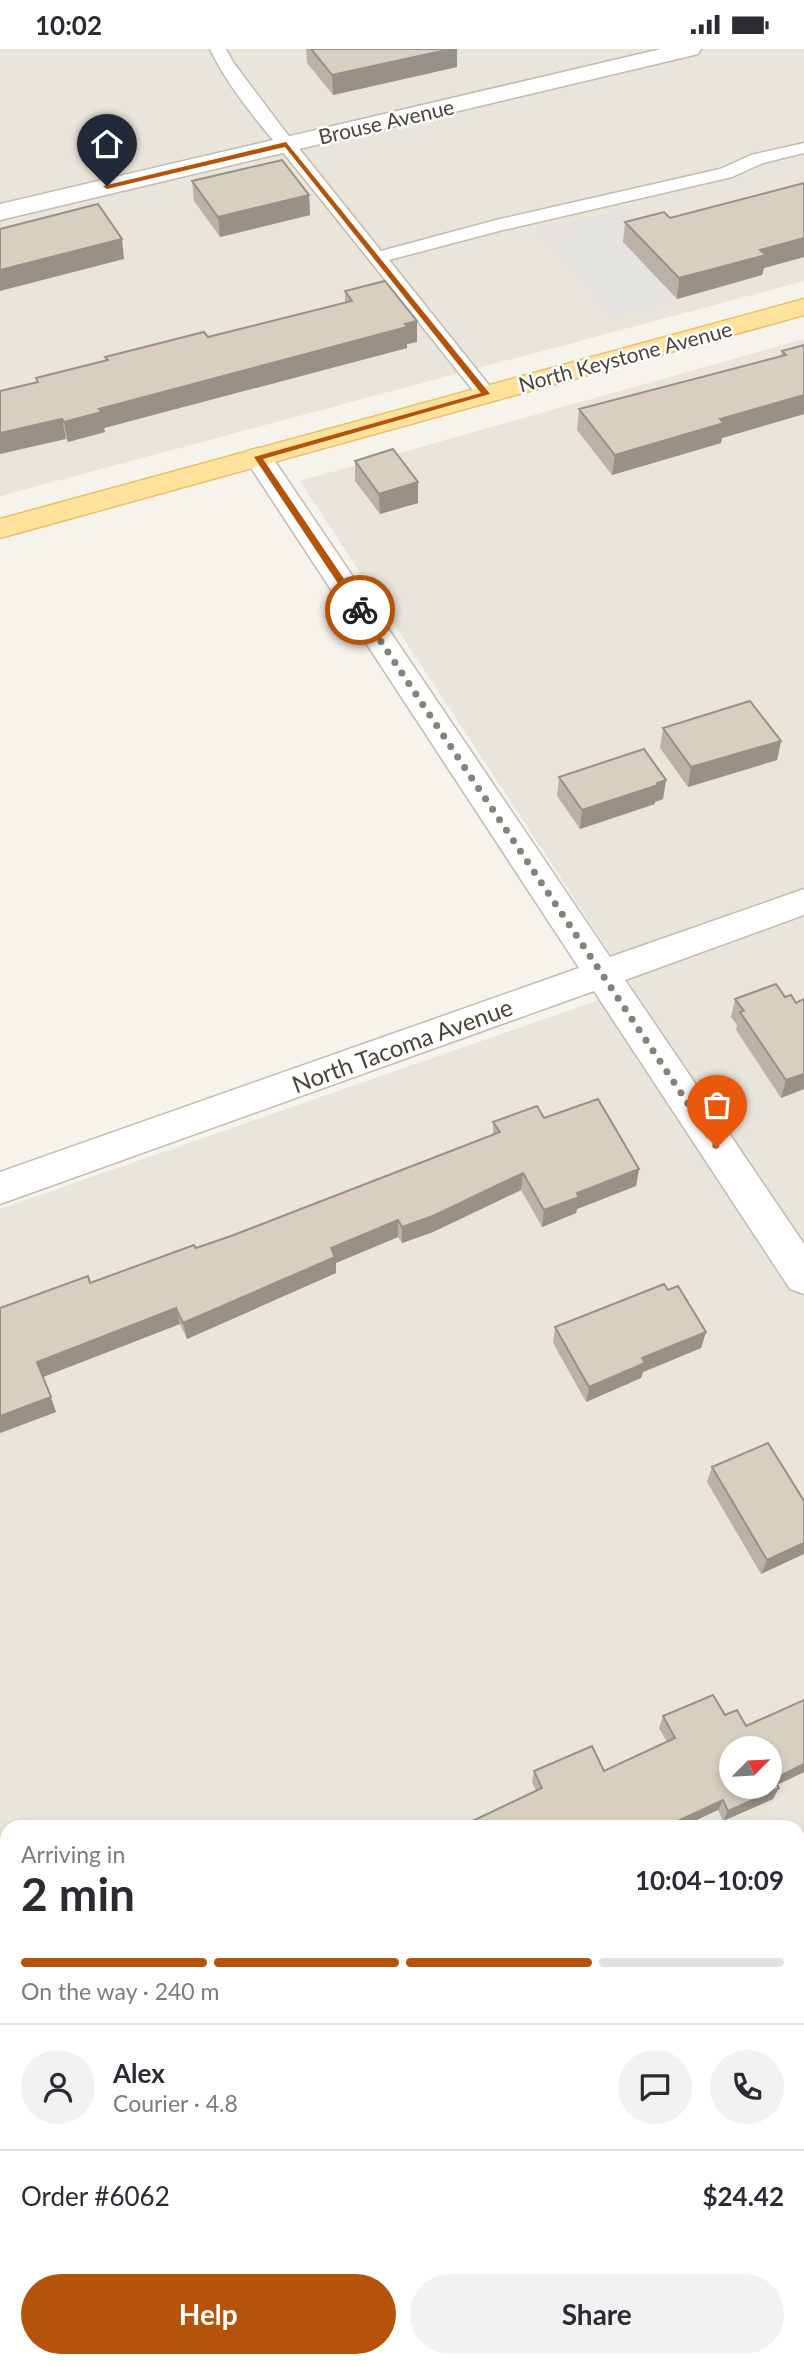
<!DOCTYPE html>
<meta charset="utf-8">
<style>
:root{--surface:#fff;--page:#f2f2f3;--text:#2b2b33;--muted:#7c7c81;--line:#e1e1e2;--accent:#b45309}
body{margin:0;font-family:Lato,sans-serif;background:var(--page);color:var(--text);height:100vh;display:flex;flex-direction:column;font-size:26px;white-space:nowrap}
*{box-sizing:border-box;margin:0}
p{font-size:23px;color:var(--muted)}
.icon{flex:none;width:38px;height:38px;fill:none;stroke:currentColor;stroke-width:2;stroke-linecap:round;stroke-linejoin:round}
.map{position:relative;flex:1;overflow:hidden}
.panel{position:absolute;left:0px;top:1771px;width:805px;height:548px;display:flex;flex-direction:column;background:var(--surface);border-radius:21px 21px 0 0;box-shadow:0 4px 10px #0003}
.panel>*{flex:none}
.needle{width:46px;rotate:66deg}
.buttons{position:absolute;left:719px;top:1687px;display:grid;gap:14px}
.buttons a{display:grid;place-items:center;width:63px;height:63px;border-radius:50%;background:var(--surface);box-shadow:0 4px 10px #0003;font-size:35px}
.pin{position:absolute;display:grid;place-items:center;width:60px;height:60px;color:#fff;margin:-72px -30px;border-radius:50% 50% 50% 0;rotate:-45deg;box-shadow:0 0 7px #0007}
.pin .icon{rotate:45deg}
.courier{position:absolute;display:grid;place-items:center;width:70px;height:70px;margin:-35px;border:5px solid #b45309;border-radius:50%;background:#fff;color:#222;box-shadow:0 2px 9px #0007}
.headline em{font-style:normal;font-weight:700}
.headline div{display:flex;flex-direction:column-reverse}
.headline{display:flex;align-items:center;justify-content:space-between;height:119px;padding:0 21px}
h1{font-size:46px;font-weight:700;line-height:52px}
.bar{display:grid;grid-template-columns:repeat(4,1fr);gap:10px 7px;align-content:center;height:84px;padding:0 21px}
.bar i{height:9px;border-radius:5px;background:var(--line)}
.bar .current{background:var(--accent)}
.bar p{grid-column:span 4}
.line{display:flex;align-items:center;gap:18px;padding:0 21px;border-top:2px solid var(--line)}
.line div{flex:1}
.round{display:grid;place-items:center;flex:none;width:74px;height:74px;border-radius:37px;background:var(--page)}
.button{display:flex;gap:14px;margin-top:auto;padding:14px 21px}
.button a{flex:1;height:80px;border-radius:42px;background:var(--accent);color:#fff;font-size:28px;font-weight:700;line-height:80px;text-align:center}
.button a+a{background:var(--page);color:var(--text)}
.status{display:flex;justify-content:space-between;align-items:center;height:49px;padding:0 35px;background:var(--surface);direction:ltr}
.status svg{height:19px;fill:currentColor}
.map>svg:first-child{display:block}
.residential{fill:#eae5da;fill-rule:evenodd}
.parking{fill:#e5e3e0}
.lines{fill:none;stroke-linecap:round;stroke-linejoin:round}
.lane-casing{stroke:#c2bbae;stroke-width:3}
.street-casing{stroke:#c2bbae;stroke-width:3}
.primary-casing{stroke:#e6c16a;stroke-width:3}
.lane{fill:#fff;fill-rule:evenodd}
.street{fill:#fff;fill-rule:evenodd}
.primary{fill:#ffe39c;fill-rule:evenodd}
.wall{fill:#bab2a6}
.shaded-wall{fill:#979187}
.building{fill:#d8cfc1;stroke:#979187;stroke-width:2;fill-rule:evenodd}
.route{fill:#b45309}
.done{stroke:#878178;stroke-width:7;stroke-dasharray:0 12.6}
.labels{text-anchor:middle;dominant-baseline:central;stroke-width:5;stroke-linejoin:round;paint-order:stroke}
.far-street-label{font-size:21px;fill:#4b4439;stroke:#fff}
.street-label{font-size:24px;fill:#4b4439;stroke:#fff}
</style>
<div class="status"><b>10:02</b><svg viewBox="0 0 49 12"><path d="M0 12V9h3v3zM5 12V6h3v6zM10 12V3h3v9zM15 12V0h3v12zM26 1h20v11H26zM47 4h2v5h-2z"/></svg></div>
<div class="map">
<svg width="804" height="2318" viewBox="0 0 804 2318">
<rect width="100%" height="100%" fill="#f6f3ec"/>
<path class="residential" d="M0,0H804V232L0,447Z
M804,290V2318H134L132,2312H798V1778H7V1921L0,1899V1160L633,939L300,432ZM732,1699H770V1738H732Z"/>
<path class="parking" d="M625,160L650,186L666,233L661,235L675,251L615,267L538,182Z"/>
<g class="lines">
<g class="lane-casing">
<path id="lane" d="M210,0H226L233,13L281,77L381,202L496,171L720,120L751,106L804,94V104L763,114L732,128L499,182L389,211L496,345L493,349H479C421,276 365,205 307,133C274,91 233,48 210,0Z
M0,1984L7,1987V2042L0,2039Z"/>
</g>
<g class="street-casing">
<path id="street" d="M661,0H701L698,5L690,7L0,171V155Z
M258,399L268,402L610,908L804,840V866L625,931L804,1195V1245L790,1240L594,942L0,1155V1123L579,919L244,408L248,402Z
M804,1943V1993L798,1996V1946Z
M97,2312H160L157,2318H94Z"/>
</g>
<g class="primary-casing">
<path id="primary" d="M804,250V266L0,489V470Z"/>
</g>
<use href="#lane" class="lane"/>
<use href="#street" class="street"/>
<use href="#primary" class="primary"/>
</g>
<path class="wall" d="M306,0H457V18L333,46L307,14Z
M192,132L309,146L310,166L220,188L194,152Z
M804,134V208L764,219L762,226L677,250L623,193L625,173L670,169Z
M345,242L417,272V293L407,295V299L104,379L105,383L68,393L37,333L36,329L106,312L105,308L208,288L345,253Z
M804,296V365L722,389L721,394L612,426L577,381L579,360L781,307L782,302Z
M355,412L418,454L380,465L355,432Z
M663,679L781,692L777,711L688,738L660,699Z
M559,728L666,731L663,750L655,753V755L580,780L557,747Z
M785,948L796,954L804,1040L781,1049L736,981L737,976L731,968L735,950Z
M544,1069L639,1120L636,1137L577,1160L576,1164L542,1178L521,1141L433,1183L402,1194L398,1188L336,1214V1224L187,1290L180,1275L43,1328L56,1363L0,1384L90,1234L231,1187L493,1086V1073Z
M555,1278L706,1283L701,1299L643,1323L641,1329L586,1353L553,1294Z
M712,1418L804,1452L761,1525L707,1433Z
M804,1651V1723L777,1736L773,1750L723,1772L718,1761L536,1742L532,1733L534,1722H604L667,1693L659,1679L663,1667L725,1666L746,1677Z"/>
<path class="shaded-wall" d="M451,0H457V18L333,46L332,26Z
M309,146L310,166L220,188L218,168Z
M804,189V208L764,219L762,226L677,250L679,229L760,201Z
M122,190L124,210L0,242V221Z
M417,272V293L407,295V299L104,379L105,383L68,393L64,373L99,360Z
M804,346V365L722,389L721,394L612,426L615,406L720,370Z
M62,370L66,390L0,405V384Z
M418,433V454L380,465L379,445Z
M781,692L777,711L688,738L691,718Z
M666,731L663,750L655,753V755L580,780L582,761Z
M804,1025V1040L781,1049L786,1031Z
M639,1120L636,1137L577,1160L576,1164L542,1178L544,1161L577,1144Z
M523,1124L521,1141L433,1183L402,1194V1178Z
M398,1171V1188L336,1214V1224L187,1290L183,1274L331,1199Z
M176,1259L180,1275L43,1328L37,1313Z
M706,1283L701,1299L643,1323L641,1329L586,1353L589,1338L642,1309Z
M51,1348L56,1363L0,1384V1367Z
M804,1494V1505L761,1525L767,1511Z
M804,1715V1723L768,1740L774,1730Z
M779,1739L773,1750L723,1772L728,1762Z
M723,1751L718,1761L682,1778H665Z"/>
<path class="building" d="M311,0H451L332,26Z
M282,111L309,146L218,168L192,132Z
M804,134V189L760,201L766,206L679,229L625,173L664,163L670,169Z
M98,155L122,190L0,221V180Z
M385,232L417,272L405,275L407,278L99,360L102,363L64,373L62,370L0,384V342L38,333L36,329L108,311L105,308L204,283L208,288L352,252L345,242Z
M804,296V346L720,370L724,374L615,406L579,360L786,306L782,302Z
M393,400L418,433L379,445L355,412Z
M750,652L781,692L691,718L663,679Z
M644,700L666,731L657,734L658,736L582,761L559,728Z
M776,935L785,948L791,946L796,954L804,950V1025L786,1031L740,963L744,962L735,950Z
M598,1050L639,1120L577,1144L579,1148L544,1161L523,1124L433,1167L402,1178L398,1171L331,1199L335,1208L183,1274L176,1259L37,1313L51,1348L0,1367V1259L88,1227L90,1234L194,1196L196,1199L231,1187L500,1083L493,1073L537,1057L544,1069Z
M664,1235L668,1241L678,1237L706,1283L642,1309L645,1314L589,1338L555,1278Z
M768,1394L804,1452V1494L767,1511L712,1418Z
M713,1646L725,1666L737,1661L746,1677L804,1651V1715L774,1730L779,1739L728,1762L723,1751L665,1778H460L542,1739L534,1722L592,1697L604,1722L675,1689L663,1667ZM732,1699H770V1738H732Z
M435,1772L438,1778H423Z
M804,2245V2318H618L631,2312H798V2248Z"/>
<path class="route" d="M286,93L490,345L263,410L363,558L365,561L360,564L357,563L254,408L481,344L285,98L107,140L103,137Z"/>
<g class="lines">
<path class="done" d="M360,561L717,1098"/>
</g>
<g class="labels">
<g class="far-street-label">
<text transform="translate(386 72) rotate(-13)">Brouse Avenue</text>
<text transform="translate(625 307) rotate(-15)">North Keystone Avenue</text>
</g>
<g class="street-label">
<text transform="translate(402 996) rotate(-20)">North Tacoma Avenue</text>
</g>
</g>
</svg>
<div class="buttons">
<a><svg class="needle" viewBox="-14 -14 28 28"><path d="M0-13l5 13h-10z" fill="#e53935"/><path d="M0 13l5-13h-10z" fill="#7c7c81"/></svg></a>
</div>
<div class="pin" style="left:717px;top:1098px;background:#ea580c"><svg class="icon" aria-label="bag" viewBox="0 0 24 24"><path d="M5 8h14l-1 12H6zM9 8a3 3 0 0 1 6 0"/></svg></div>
<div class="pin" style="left:107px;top:137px;background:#1f2937"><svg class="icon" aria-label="home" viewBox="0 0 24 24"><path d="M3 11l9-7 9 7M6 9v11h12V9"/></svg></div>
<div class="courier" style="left:360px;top:561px"><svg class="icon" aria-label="bike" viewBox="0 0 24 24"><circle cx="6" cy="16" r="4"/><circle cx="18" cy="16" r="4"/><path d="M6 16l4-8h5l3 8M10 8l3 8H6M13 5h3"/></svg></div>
<section class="panel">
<div class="headline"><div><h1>2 min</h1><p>Arriving in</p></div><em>10:04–10:09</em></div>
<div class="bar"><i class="current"></i><i class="current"></i><i class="current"></i><i></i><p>On the way · 240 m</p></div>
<div class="line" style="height:126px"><a class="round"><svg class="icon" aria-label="person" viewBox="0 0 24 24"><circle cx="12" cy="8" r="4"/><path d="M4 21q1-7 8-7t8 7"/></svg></a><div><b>Alex</b><p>Courier · 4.8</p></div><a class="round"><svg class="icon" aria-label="chat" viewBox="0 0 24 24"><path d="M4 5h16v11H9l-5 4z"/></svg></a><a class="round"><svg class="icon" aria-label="phone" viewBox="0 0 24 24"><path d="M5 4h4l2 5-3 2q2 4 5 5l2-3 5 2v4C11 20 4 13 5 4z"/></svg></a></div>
<div class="line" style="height:91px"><div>Order #6062</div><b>$24.42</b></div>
<div class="button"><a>Help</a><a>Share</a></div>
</section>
</div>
